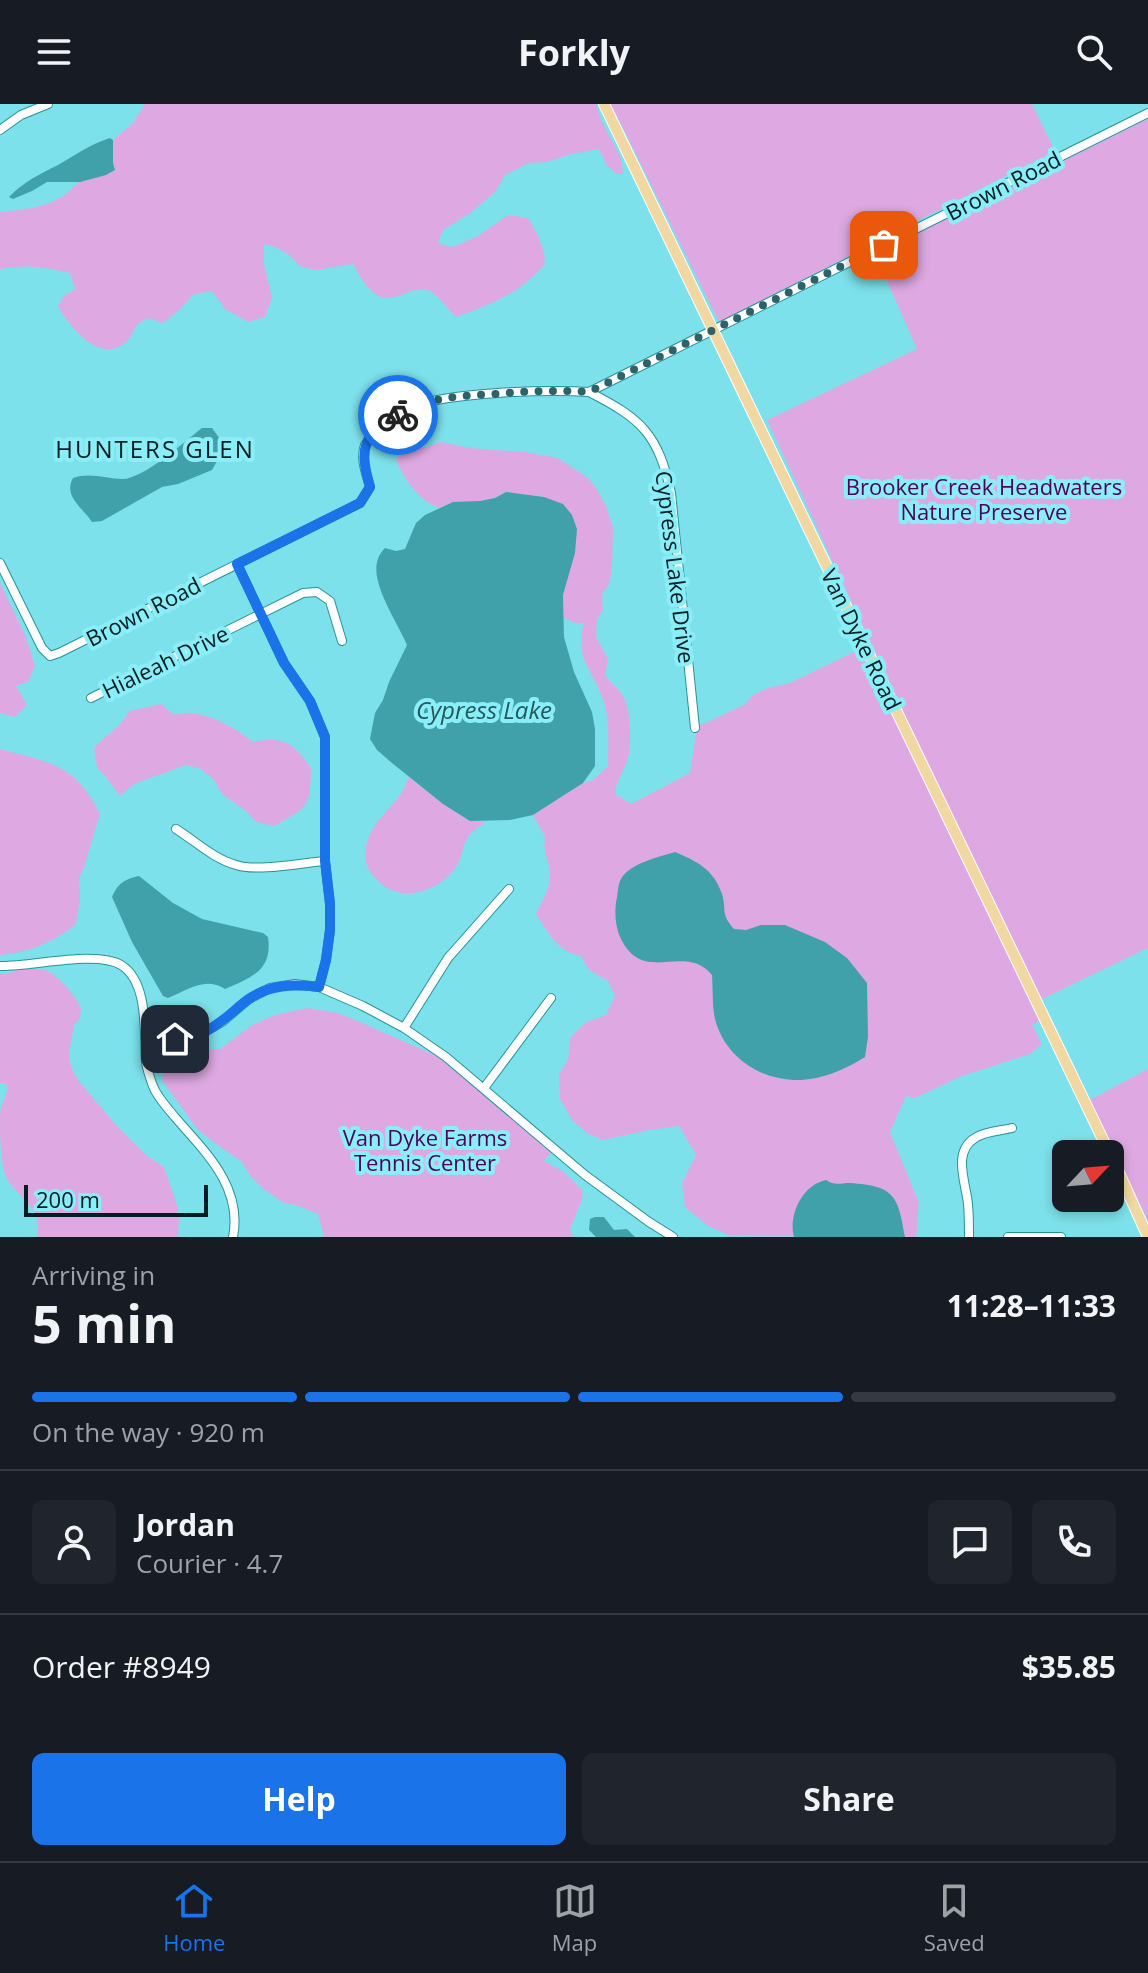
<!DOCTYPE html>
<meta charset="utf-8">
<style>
:root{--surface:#171b24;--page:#20242c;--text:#f1f3f6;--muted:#9ea1a6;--line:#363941;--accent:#1a73e8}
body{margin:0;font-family:"Open Sans",sans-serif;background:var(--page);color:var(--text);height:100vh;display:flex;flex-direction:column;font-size:30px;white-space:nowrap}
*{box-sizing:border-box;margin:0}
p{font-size:26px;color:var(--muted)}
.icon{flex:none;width:44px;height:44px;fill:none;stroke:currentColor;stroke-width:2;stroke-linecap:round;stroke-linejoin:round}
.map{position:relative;height:1133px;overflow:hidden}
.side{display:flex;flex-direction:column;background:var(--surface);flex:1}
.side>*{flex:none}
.needle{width:52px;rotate:64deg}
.buttons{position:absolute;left:1052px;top:1036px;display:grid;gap:16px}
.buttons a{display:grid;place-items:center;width:72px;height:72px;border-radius:12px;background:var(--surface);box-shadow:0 4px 12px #0003;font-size:40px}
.scale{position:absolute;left:24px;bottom:20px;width:184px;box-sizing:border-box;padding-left:8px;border:4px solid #001e21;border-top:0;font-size:22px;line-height:28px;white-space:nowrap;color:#001e21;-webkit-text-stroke:6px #8aeef8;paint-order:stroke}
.pin{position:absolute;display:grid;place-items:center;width:68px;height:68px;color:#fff;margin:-34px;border-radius:16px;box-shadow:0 4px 12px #0006}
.courier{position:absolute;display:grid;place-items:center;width:80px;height:80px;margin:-40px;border:6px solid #1a73e8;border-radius:50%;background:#fff;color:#222;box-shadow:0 2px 10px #0007}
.overview em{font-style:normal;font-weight:700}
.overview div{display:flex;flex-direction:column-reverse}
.overview{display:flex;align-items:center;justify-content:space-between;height:136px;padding:0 32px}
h1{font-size:52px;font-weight:700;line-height:60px}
.bar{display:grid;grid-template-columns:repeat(4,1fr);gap:12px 8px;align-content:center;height:96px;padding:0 32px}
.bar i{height:10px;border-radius:6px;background:var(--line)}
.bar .active{background:var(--accent)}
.bar p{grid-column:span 4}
.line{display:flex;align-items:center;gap:20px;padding:0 32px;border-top:2px solid var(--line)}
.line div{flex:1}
.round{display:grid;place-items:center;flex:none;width:84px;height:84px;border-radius:12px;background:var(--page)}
.primary-button{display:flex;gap:16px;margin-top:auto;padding:16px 32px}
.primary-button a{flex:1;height:92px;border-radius:12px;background:var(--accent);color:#fff;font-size:32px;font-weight:700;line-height:92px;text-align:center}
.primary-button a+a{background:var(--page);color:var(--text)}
header{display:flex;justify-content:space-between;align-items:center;height:104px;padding:0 32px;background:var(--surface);font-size:36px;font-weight:700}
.tabs{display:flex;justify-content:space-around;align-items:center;height:112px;border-top:2px solid var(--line);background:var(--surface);font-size:22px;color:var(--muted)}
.tabs a{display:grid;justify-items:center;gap:4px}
.tabs .active{color:var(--accent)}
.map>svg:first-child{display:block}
.green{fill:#dea9e2}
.water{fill:#40a1ab}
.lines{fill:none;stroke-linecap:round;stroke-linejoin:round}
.minor-casing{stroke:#24939c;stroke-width:10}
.major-casing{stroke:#fff;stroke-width:12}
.minor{stroke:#fff;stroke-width:8}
.major{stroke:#f1d7a1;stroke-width:10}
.done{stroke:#2c6268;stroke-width:8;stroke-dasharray:0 14.4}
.route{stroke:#1a73e8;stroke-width:10}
.labels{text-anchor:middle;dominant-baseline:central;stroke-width:8;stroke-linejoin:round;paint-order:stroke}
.street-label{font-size:22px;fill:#001e21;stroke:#8aeef8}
.park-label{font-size:22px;fill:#500258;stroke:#8aeef8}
.neighbourhood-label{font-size:24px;letter-spacing:2px;fill:#001e21;stroke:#8aeef8}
.water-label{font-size:24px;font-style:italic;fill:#22595e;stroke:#8aeef8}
</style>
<header><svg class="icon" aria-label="menu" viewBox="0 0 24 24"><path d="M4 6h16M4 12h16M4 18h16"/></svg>Forkly<svg class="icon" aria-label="search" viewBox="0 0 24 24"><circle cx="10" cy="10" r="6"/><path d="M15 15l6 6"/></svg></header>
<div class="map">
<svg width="1148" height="1133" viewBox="0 0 1148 1133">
<rect width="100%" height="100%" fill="#7de1eb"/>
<path class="green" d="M145,0H596L601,16L621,54L623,70H616L606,60L599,45L571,50L547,58L529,59L505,71L495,88L469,110L443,126L438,139L452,143L478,132L508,111L528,114C538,130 544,142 545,160C521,189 490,201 456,213C449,206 440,194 433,189C415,176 395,203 377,191C366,185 359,170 353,160L316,166L301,163L288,150L275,143L264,140V160L272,194L265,213L248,218L225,205L212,187L194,190L179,206L163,219L148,214C144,216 140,218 137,221C133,226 132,233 127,237C101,262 70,224 58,202L64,192L75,185L70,169C44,163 27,160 0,165V108C21,106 45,104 63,92C69,88 73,83 78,79C89,72 104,73 115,66L113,59V36L133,19Z
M608,0H1032L1055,47L880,136L881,139L871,144H865L719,218L617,12H614Z
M1148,15V844L1040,896L903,609H902L870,544L872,542L767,316L917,245L875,150Z
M441,338L470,344L524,348L558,354L588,374L596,384L606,402L613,423L612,465L609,480L602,490L603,506L597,515L596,533L608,555L605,571C609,578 618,584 622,590C631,604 632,638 628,654C625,666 616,676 615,690L631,700L690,669L697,623L744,601L753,591L768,584L790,579L862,544L1041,916L1032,921L1042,940L1030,950L962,972L915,994L906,992L890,1028L919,1099L916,1133L731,1132L708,1122L685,1103L682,1079L696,1051L679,1022L649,1026L603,1036L588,1030L572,1016L560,995L559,970L568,956L570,934L586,918L606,911L615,892L608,877L589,866L581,852C559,849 547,828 536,810C541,799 550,785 550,772C550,758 542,747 545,733L533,711L583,679L593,676L608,662C608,641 610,619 604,598C594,567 573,554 584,519H575L564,514L563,491L567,471L544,393L506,388L495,394L480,397L453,398L439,404C417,395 406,377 396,356L402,343H427Z
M0,479L26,533L35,562L28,578L16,582L27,601L15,613L0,609Z
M161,600L173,610C179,610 187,608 193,609C214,612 237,625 253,638C284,631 294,640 311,664C310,705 308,702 275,722L256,718L246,707L222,690L214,676L201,665L186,661L134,680L120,692L106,673L97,664L94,644C107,629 119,626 129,607Z
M0,645C50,659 75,659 100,710L85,760L79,775L80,795L76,820C53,839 30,848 0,851Z
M409,673L443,700L470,717H486C482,722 476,724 471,729C462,738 463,753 456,763C439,788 399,801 376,775C365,764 362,749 368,735C374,717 390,705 401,690C404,685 406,678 409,673Z
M26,864L45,866L53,870L67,883L76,895L81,904L80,914L74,921L69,950L71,963L78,976L116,1021L147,1052L164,1063L177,1101L179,1115L178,1133H37C44,1103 17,1095 6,1073C0,1057 0,1028 0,1010C1,1001 5,993 8,985L5,979H0V869L5,870Z
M308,904L337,909L353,915L448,957L552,1047L544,1057L564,1068L583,1087L581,1098L570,1125L573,1133H324L318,1110L296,1101L284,1099L265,1086L252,1074L241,1057L216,1040L197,1025L162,976L165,952L177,946L220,945L252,921L275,911Z
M1148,965V1116L1088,997Z"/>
<path class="water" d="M110,34L113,36V59L115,66L106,71L80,78H47L32,87L13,95L9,93C23,78 40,70 58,61C75,51 91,40 110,34Z
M202,324H212L220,335L221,350L212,366L178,380L162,383L102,417L92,418C82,403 63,392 73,374C91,368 106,375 123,375C145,374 184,338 202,324Z
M506,388L544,393L563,400L572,411L577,425L575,449L563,491L564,533L574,568L592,608L595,625V662L583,679L533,711L510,716L470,717L443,700L392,659L377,646L370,635L375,609L383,596L389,578L407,541C398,519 369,478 378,455C379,451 382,447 385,444L396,447L405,445L416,419L425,411L453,398L480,397L495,394Z
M675,748C697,757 714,766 722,790C727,807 720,809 734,825L746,826L761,821H785L825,838L847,854L867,879L868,933L865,953C845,966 818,977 794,976C758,975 724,951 715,915C712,901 713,885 712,871C709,868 707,865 703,863C676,846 642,877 621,835C615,823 614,807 617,793C618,788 618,780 621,775C630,759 659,753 675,748Z
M139,772L173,799L202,815L263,829L268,833C273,866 251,874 225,885C205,872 188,886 168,894L163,892L132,838L112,793C118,779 125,775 139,772Z
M826,1076C834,1082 840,1079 850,1079C895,1082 898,1092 905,1133H794C789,1116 798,1091 814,1081C815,1080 824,1076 826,1076Z
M595,1113H604L614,1126L627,1125L635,1133H596L589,1126L590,1115Z"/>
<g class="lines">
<g class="minor-casing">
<path id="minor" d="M0,26L21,11L48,0
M589,288C642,315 658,330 671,389L695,624
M0,459L42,544L50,552L59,549L360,399L370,383C366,369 360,354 365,341C366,339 372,332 373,331C402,295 454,292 497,289C529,287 558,286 589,288L1148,9
M237,460L284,559L310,597L325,633V757L330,800V826L326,856L319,883
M91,594L303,489L317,488L330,497L342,537
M176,725C195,737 214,755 236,761C257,768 301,759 325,757
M0,862C31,863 96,846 121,861C149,878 144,930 146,958C147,966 150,974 153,982C157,993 166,1002 174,1012C204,1047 243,1082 233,1133
M404,924L448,854L509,785
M146,938L175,935L203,929L222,918L249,895L270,884L295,880L319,883L363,902L404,924L446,953L585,1071L649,1118L673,1133
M484,984L551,894
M969,1133C969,1122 969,1111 968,1100C966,1079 952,1048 975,1034C985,1027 1001,1027 1012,1024
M1008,1133H1061"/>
</g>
<g class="major-casing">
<path id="major" d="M604,0L1120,1071L1148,1133"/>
</g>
<use href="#minor" class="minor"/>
<use href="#major" class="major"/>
</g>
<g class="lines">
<path class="done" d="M398,311C427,293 461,292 495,290C527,287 557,286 589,288L884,141"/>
<path class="route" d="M175,935C185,933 197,932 206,927C222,919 233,907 246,897C268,880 294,880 319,883L326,856L330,826V800L325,757V633L310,597L284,559L237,460L360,399L370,383C359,344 362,332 398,311"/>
</g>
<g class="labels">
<g class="street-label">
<text transform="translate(1003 81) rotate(-27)">Brown Road</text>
<text transform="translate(676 463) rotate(83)">Cypress Lake Drive</text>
<text transform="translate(143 507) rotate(-27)">Brown Road</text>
<text transform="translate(862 535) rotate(64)">Van Dyke Road</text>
<text transform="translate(165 557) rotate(-26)">Hialeah Drive</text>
</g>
<g class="park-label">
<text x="984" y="382">Brooker Creek Headwaters<tspan x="984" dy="25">Nature Preserve</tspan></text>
<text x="425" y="1033">Van Dyke Farms<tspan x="425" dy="25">Tennis Center</tspan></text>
</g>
<g class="neighbourhood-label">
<text x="155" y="344">HUNTERS GLEN</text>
</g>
<g class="water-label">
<text x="484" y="605">Cypress Lake</text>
</g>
</g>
</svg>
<div class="buttons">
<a><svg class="needle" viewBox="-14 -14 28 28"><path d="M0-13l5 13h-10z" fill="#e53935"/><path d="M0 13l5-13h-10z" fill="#9ea1a6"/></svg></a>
</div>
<div class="scale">200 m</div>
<div class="pin" style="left:884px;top:141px;background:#ea580c"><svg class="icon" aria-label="bag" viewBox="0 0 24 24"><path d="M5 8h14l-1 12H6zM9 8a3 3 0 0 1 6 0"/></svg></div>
<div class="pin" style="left:175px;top:935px;background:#1f2937"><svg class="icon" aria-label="home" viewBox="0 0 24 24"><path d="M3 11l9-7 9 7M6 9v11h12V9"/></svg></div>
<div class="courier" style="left:398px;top:311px"><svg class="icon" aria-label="bike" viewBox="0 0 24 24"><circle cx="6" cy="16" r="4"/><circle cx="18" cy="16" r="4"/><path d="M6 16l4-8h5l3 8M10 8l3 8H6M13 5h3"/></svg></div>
</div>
<section class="side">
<div class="overview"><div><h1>5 min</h1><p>Arriving in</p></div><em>11:28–11:33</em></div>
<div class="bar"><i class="active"></i><i class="active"></i><i class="active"></i><i></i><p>On the way · 920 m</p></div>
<div class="line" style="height:144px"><a class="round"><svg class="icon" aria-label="person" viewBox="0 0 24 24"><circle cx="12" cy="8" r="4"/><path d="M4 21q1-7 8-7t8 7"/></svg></a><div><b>Jordan</b><p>Courier · 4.7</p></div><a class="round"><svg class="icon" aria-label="chat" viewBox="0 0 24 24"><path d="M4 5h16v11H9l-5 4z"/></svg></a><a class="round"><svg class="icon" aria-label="phone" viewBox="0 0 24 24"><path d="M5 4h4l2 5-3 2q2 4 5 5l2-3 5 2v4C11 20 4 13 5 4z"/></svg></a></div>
<div class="line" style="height:104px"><div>Order #8949</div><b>$35.85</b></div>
<div class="primary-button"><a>Help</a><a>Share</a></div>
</section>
<nav class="tabs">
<a class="active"><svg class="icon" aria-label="home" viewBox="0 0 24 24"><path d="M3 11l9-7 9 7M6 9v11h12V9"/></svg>Home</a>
<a><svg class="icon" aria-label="map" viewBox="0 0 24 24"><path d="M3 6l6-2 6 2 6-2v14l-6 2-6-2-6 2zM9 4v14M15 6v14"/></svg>Map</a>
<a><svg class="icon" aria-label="saved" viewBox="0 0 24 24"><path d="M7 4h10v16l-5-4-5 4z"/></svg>Saved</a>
</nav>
